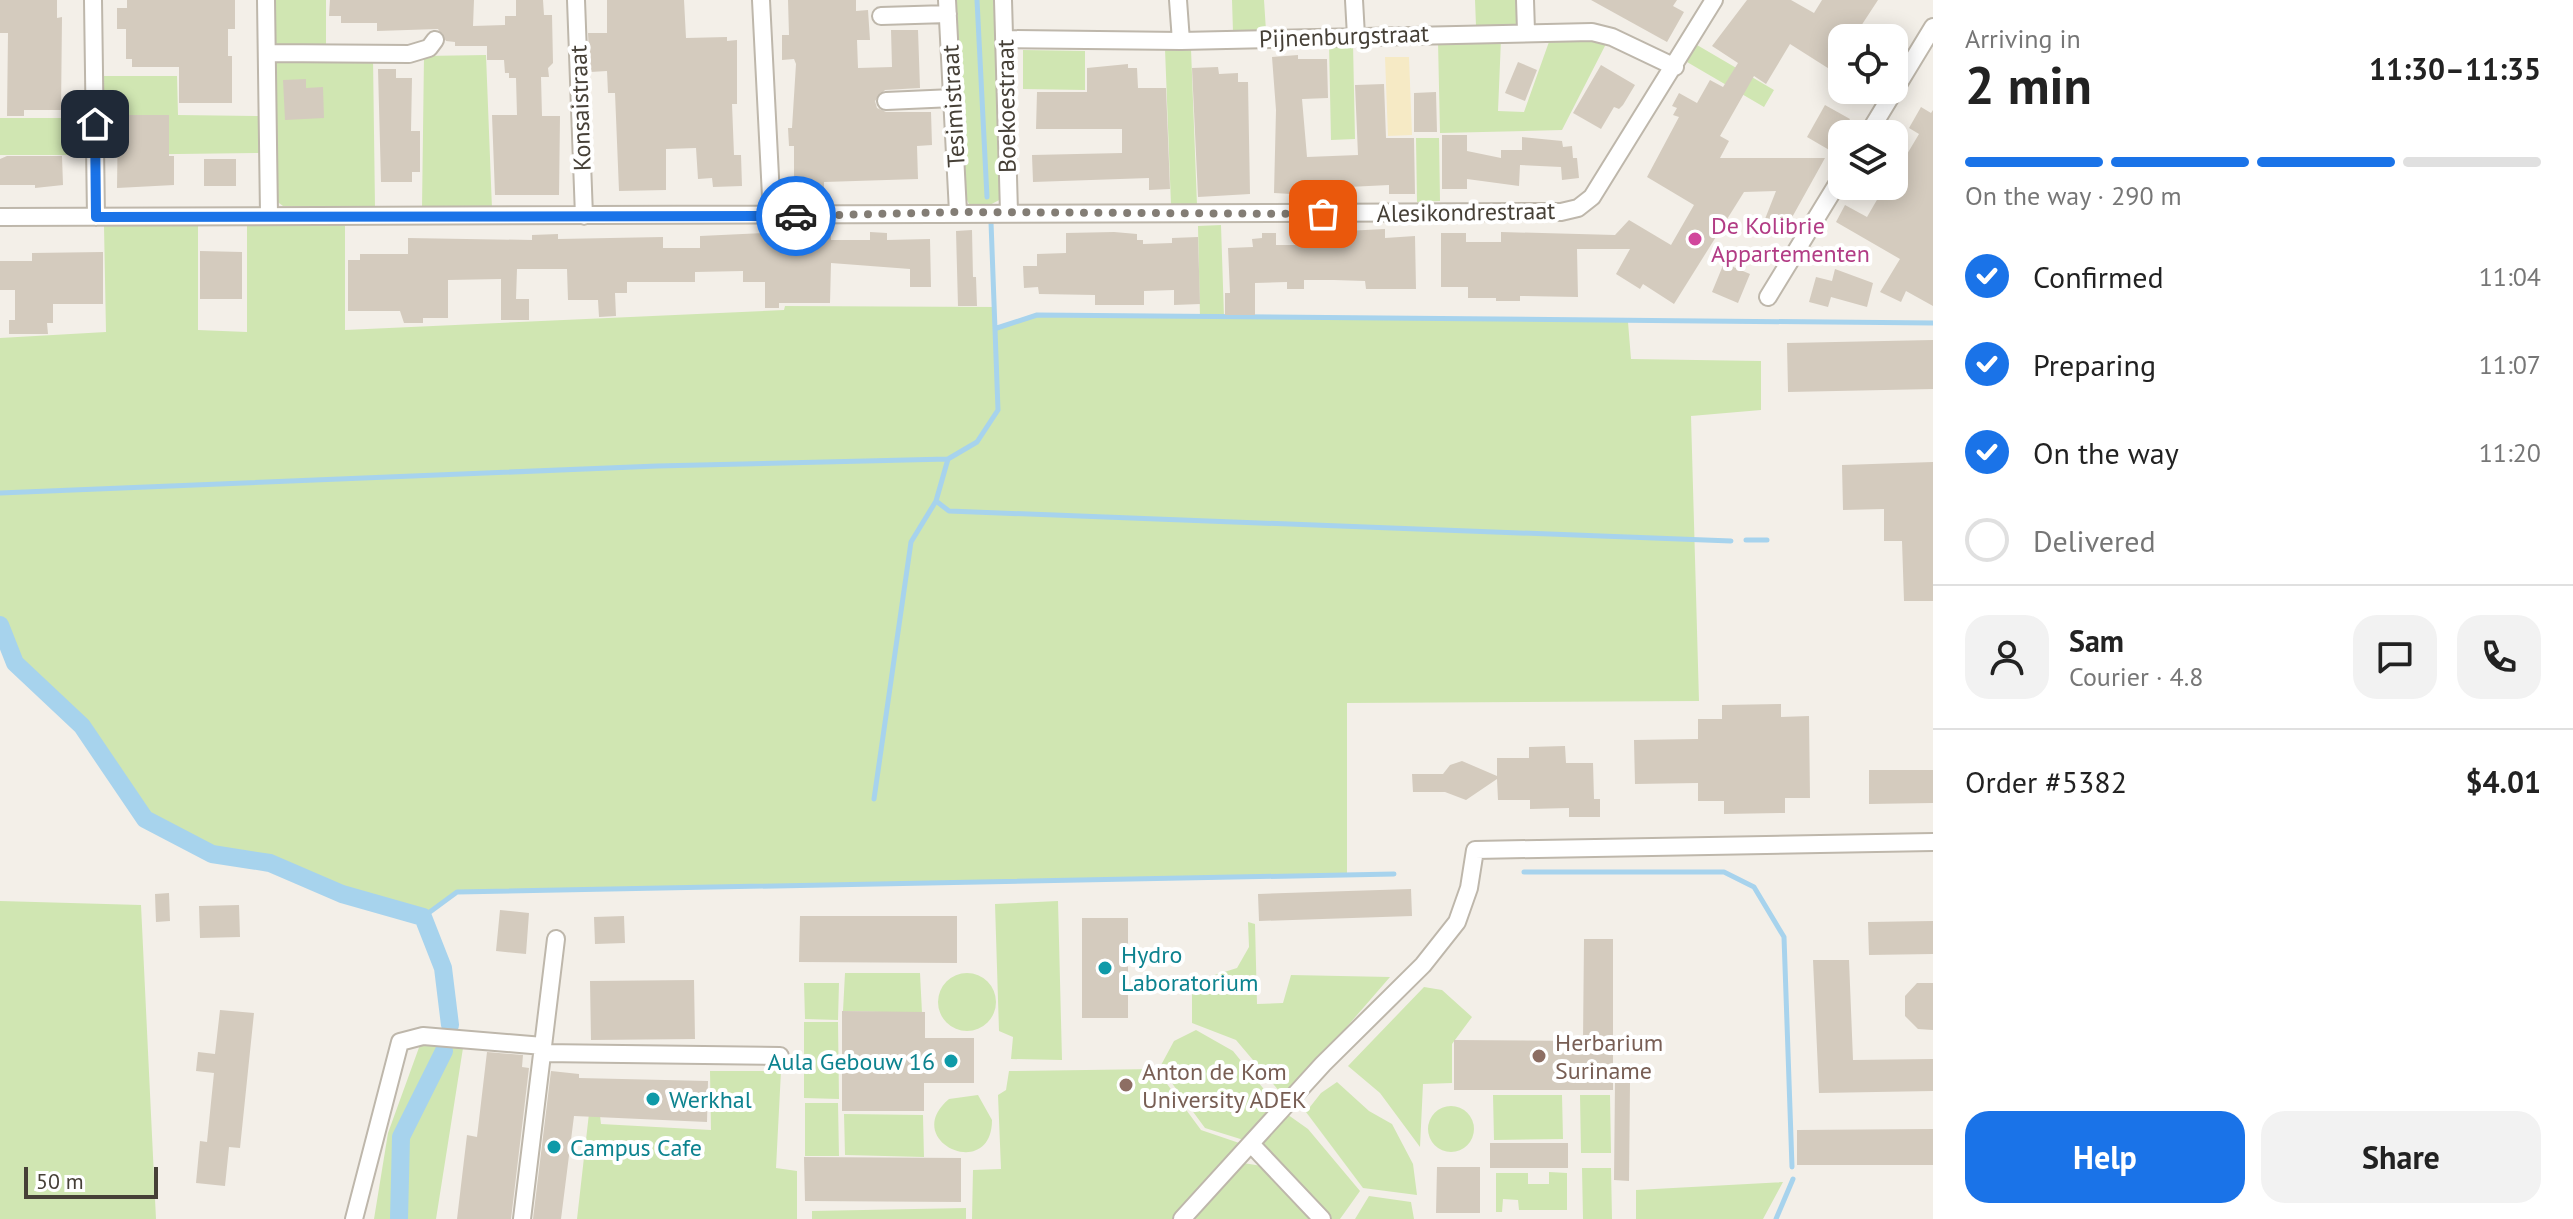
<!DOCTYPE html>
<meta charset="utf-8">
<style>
:root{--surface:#fff;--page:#f2f2f2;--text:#222;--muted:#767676;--line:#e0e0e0;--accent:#1a73e8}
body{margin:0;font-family:"PT Sans",sans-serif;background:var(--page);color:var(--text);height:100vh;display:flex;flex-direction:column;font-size:30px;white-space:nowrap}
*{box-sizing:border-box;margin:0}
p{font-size:26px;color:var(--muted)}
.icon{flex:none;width:44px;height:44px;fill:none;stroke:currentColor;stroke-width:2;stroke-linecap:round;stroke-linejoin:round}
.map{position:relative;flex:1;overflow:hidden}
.panel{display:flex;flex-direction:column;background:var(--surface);width:640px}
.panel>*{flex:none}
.buttons{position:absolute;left:1828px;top:24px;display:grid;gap:16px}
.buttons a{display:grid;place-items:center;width:80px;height:80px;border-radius:16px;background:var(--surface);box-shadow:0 4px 20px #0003;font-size:40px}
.scale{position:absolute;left:24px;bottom:20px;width:134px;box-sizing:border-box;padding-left:8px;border:4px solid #464037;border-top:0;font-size:22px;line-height:28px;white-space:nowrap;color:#464037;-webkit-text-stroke:6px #fff;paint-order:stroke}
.pin{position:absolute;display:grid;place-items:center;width:68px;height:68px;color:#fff;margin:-34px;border-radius:16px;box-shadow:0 4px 12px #0006}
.courier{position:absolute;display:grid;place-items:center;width:80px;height:80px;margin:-40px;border:6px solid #1a73e8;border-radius:50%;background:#fff;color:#222;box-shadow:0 2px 10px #0007}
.headline em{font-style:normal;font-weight:700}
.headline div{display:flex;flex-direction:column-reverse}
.headline{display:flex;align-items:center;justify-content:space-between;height:136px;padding:0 32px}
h1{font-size:52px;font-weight:700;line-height:60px}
.bar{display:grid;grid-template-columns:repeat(4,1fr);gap:12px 8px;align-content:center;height:96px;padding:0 32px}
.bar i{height:10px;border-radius:6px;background:var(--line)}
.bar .current{background:var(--accent)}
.bar p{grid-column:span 4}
.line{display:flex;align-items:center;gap:20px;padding:0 32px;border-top:2px solid var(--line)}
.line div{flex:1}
.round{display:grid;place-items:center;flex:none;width:84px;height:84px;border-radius:24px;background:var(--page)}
ol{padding:0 32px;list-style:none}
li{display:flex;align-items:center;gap:24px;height:88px}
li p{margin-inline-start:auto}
li .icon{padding:8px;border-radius:50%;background:var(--accent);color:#fff;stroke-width:4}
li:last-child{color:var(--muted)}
li i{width:44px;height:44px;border:4px solid var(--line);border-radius:50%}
.cta{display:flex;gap:16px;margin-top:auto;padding:16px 32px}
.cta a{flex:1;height:92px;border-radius:24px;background:var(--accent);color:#fff;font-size:32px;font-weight:700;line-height:92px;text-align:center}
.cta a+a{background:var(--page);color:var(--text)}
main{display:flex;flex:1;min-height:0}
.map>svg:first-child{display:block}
.green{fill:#d0e6b2}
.sand{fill:#f6eac5}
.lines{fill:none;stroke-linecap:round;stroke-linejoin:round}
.stream{stroke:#a7d3ed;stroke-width:5}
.canal{stroke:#a7d3ed;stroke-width:18}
.building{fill:#d4cbbe}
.street-casing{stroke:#beb7ab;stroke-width:20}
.street{stroke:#fff;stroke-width:16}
.done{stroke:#837d75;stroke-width:8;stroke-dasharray:0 14.4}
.route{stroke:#1a73e8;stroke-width:10}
.hotel-dot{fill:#d1479c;stroke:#fff;stroke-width:3}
.culture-dot{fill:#0f9aa8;stroke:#fff;stroke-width:3}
.education-dot{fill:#8d6e63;stroke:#fff;stroke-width:3}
.labels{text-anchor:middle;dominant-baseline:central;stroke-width:8;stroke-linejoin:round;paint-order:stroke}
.street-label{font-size:24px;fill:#464037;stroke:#fff}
.hotel-label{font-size:24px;fill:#b23c85;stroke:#fff;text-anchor:start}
.culture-label{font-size:24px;fill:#0d838f;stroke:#fff;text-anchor:start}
.education-label{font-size:24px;fill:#785e54;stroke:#fff;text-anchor:start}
</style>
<main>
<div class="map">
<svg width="1933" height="1219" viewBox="0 0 1933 1219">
<rect width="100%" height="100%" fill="#f3efe8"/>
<path class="green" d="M270,0H326V47L273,45Z
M953,0H997L1003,198L986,207L969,204L964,194Z
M1232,0H1264L1266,31L1233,32Z
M1475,0H1521L1520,21L1516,25L1476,26Z
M1501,39L1498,111L1524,112L1550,39L1608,40L1562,130L1440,133L1438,41Z
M1329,43H1353L1355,139L1331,140Z
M1697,45L1774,90L1764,107L1687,62Z
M1165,49H1191L1197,205H1171Z
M1023,50L1085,51V90L1023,89Z
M486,55L492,209L422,208L424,56Z
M373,57L375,208L283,206L275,200L276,60Z
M99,76H177L178,115L262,116L263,153L100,155Z
M0,118H89L90,155H0Z
M1416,138H1439L1440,201L1417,202Z
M345,222V330L784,310L785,306L995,307L997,328L1037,315L1200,317L1198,226L1221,225L1224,317L1628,322L1631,359L1761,361V410L1691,416L1699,701L1347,703V875L457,892L423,917L342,894L270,863L212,854L145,819L82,726L15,663L0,625V338L106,332L104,226L198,224V330L247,332V224Z
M0,901L141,905L156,1219H0Z
M1058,901L1062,1060L1011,1059L1013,1037L999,1031L995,904Z
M1248,922L1255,924L1257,1004L1283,1003L1291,975L1390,977L1285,1098L1236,1040L1192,1023V982L1237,968L1249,947Z
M845,973H920L922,1013L843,1011Z
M938 1002a29 29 0 1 1 58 0a29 29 0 1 1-58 0Z
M804,983H839L838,1020L805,1019Z
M1424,987L1442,990L1472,1017L1452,1044V1083L1423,1084L1420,1147L1380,1093L1348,1066Z
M804,1022H838L839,1099L804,1098Z
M1196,1030L1233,1051L1279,1108L1250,1142L1205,1128L1160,1067L1174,1041Z
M421,1042L463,1048L436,1219H374L388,1133Z
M1156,1069L1201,1130L1248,1146L1176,1219H972L973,1170L1001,1169L998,1095L1006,1090L1009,1071Z
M710,1071H781L776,1168L797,1171V1219H577L592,1087L596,1081L601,1124L711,1130Z
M1337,1082L1369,1111L1392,1124L1413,1164L1417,1195L1363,1188L1306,1112L1321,1093Z
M978,1095L992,1120C992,1183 899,1141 949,1099Z
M1493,1095H1562L1563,1139L1494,1140Z
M1580,1095H1610L1611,1153H1581Z
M805,1103H838L839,1156H805Z
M1428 1129a23 23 0 1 1 46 0a23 23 0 1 1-46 0Z
M1284,1112L1308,1129L1360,1191L1340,1219H1323L1257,1145Z
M844,1114L923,1115L924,1157L845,1155Z
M1243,1163L1262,1166L1315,1219H1189Z
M1582,1168H1611L1612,1219H1583Z
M1549,1172L1567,1173V1210H1519L1518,1200L1503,1199L1502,1212H1496V1173H1528V1184H1549Z
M1783,1182L1763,1219H1636V1190Z
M1369,1196L1411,1202L1414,1219H1355Z
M966,1208V1219H812V1211Z"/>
<path class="sand" d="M1385,57H1409L1412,135L1388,136Z"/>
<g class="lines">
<path class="stream" d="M977,0L987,197
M997,328L1037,315L1933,323
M948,459L936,501L949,511L1731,541
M0,493L657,466L948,459L977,442L998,410L991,222
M1746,540H1767
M874,799L911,542L936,501
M1524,872H1724L1754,887L1784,937L1792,1167
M423,917L457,892L1394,874
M1776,1219L1793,1179"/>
<path class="canal" d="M0,625L15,663L82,726L145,819L212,854L270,863L342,894L423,917L443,968L450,1025
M399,1219L401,1137L444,1051"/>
</g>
<path class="building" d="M0,0H57V18L62,17L61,110H24V116H7L8,33H0Z
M127,0H235V29H228V56H232V103H179V67H132V59H126V29H117V8H127Z
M330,0H474L473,26L505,25V16H516V0H543L544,15H552L553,63L548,68L549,77H541L542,116H560L559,195H495L492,115H517L516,78H509V73H505L504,60H487V46H455V42L446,41L438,29L377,31V23H341V16H329Z
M607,0H684L686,38L727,37V41L737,40V104H732L734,155H741L742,186L713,187L712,178L698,179L696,148L666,149V190L619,191L615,93H608L607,71L590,72L588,33H607Z
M788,0H856V11L868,10L870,40H857L858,68L892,67L891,30H918L920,88L885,90L875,101L877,108L886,112H931L932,145L917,146L918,179L824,182V188H794V146H789L788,128H792L796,64L794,59L782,60V35H789Z
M1591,0H1677L1673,6L1684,12L1667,42Z
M1747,0H1791L1814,13L1822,0H1878L1861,26L1880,38H1842V77L1790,44L1766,84L1754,76L1720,136L1729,141L1720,158H1825L1785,230L1765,219L1776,191L1744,192L1674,304L1643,284L1640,289L1616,274L1630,249H1577L1578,297L1520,296V301H1496V298H1468V287H1441V233H1466V242H1501V232L1615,235L1629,220L1671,245L1694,205L1647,177L1679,117L1673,115L1677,108L1672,106L1679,93L1697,103L1710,80L1723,87L1738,63L1712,46Z
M1298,55V59H1327L1328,98L1302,99L1307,157L1358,155L1355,85L1384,84L1386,138H1414L1415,194H1389V185L1308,189V195L1274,193L1276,110L1272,57Z
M1518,62L1537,70L1525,101L1505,93Z
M1128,64V68H1137L1138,88H1166L1170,189L1149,190V178L1033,182L1032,155L1122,153V129H1036L1037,92H1087V68Z
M1601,65L1635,85L1623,105L1619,109L1614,107L1601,129L1573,113Z
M1218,67L1219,74L1238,73V82H1248L1250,194L1198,197L1192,68Z
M378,69H396V78H412L411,131H420V172H412V182H381Z
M306,79V88L323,87L324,118L285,120L283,80Z
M1436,92L1437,132H1414V93Z
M1825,105L1850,119L1831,151L1807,137Z
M1921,107L1931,113L1933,110V306L1906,291L1901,302L1880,292L1900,259L1836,222L1845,205L1867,217L1885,186H1894V176L1919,134L1909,128Z
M118,115H169V156H174V185L117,188Z
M1442,135H1467V151L1501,158V150H1522V137L1562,141L1563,147L1572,146L1573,158H1577L1579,178L1562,180L1561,167L1520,165L1519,186L1467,179V189H1442Z
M7,156H62L63,185L35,188V185H0V159Z
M204,159H236V186H204Z
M1326,229V232L1385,229V238L1415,236L1416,289H1366L1365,281L1334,280H1304V289H1287V282L1255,283V315H1225V293H1230L1228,248L1253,247L1252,239L1262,238V233H1276V245H1306V230Z
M972,230L973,277H976L977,306H958L956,231Z
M803,231H831V240H870V232L887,233V240L930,239L931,287H910V269L831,263L830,303H779V308H765V282H743V271L695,272V282H627V293H615L616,316L599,317L598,300H568L567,269H517L516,299H529V320H501V279L448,280V318H423V323H404L400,311H348V260H360V254H408V238L532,240V235L558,234V239L663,237V248H700V236Z
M1114,232L1137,234V240H1143V244L1172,243V238L1198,237L1200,304L1174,305V290L1144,291V305H1095V295L1039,294L1038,287L1024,288L1023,266H1037V254L1066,253V233Z
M200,251L242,252V299H200Z
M103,252V304H53V323H47L48,334H9V320H15V290H0V261H32V253Z
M1724,263L1750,274L1738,303L1712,292Z
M1835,269L1873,283L1867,307L1831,297L1828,307L1809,302L1816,277L1832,281Z
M1933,340V389L1788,392L1787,343Z
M1933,462V601H1904L1902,541H1884V509L1843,510L1842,465Z
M1781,704V717L1809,716L1810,798H1785V813L1724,814V801H1698V783L1635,784L1634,740L1698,739V719H1722V705Z
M1565,746L1566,763H1593L1594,799H1600V817H1569V808L1530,809V800H1498L1497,779L1466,800L1445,792H1413L1412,774H1443L1450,765L1462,761L1497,776V758H1529V747Z
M1869,770H1933V803L1869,804Z
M1411,889L1412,916L1259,921L1258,894Z
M169,893L170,921L156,922L155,894Z
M239,905L240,937L200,938L199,906Z
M500,910L529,913L526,954L496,951Z
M624,916L625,943L595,944L594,917Z
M800,916H957V963L799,962Z
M1082,918H1128V1018H1082Z
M1933,921V954L1869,955L1868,922Z
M1584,939H1613V1090H1454V1040L1583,1041Z
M1813,960H1849L1853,1060L1933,1059V1091L1819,1093Z
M694,980L695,1039L591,1040L590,981Z
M1917,983H1933V1030L1918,1029L1905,1016V996Z
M220,1010L254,1013L240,1148L229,1147L225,1186L196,1183L200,1141L207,1142L214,1073L196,1071L198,1052L215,1054Z
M842,1011L925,1012V1038H974V1083H924V1111H842Z
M487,1052L523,1055L522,1067L529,1068L511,1219H457L467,1135L477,1137Z
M551,1071L579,1074V1078L708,1081L707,1122L574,1116L561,1219H533Z
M1615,1083H1630L1629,1181L1614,1180Z
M1933,1129V1165H1797V1130Z
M1490,1143H1568V1168H1490Z
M804,1157L961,1158V1202L805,1201Z
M1437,1167H1480V1213H1436Z"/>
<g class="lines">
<g class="street-casing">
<path id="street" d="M93,0L96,217
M266,0L269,214
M576,0L584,216
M761,0L772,216
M947,0L958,212
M1003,0L1009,212
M1178,0L1181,41
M1354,0L1356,36
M1525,0L1526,31
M881,16L948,14
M1005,39L1181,41L1592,32L1612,37L1675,67
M267,53L409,54L429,48L435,40
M886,101L953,98
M1868,134L1933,27
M0,217L1561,212L1578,208L1592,197L1714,0
M1768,297L1842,176
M542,1053L780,1056
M1252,1145L1322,1219
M354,1219L400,1042L423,1036L543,1046
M522,1219L556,939
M1182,1219L1323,1064L1423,965L1457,922L1469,888L1475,850L1933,842"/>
</g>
<use href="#street" class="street"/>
</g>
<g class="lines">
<path class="done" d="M796,216L958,212L1323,214"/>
<path class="route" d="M95,124L96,217L796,216"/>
</g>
<circle class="hotel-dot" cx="1695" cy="239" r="8"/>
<g class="culture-dot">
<circle cx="1105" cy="968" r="8"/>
<circle cx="951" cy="1061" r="8"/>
<circle cx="653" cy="1099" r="8"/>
<circle cx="554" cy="1147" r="8"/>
</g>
<g class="education-dot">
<circle cx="1539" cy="1056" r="8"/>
<circle cx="1126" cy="1085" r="8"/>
</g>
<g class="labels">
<g class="street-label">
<text transform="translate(1344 36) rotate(-2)">Pijnenburgstraat</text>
<text transform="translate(953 106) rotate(-93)">Tesimistraat</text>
<text transform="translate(1006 106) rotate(-91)">Boekoestraat</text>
<text transform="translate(580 108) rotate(-92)">Konsaistraat</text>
<text transform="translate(1466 212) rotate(-1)">Alesikondrestraat</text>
</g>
<g class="hotel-label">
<text x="1711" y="225">De Kolibrie<tspan x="1711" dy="28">Appartementen</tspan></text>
</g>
<g class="culture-label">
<text x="1121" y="954">Hydro<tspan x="1121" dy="28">Laboratorium</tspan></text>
<text x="935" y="1061" text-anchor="end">Aula Gebouw 16</text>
<text x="669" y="1099">Werkhal</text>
<text x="570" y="1147">Campus Cafe</text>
</g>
<g class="education-label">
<text x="1555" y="1042">Herbarium<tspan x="1555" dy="28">Suriname</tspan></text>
<text x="1142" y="1071">Anton de Kom<tspan x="1142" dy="28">University ADEK</tspan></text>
</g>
</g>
</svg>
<div class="buttons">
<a><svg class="icon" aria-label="locate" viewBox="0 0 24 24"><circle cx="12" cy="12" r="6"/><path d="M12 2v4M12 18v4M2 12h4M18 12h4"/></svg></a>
<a><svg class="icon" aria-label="layers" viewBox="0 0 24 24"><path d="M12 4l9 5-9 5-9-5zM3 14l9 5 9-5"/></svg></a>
</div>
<div class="scale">50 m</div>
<div class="pin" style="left:1323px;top:214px;background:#ea580c"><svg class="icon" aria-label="bag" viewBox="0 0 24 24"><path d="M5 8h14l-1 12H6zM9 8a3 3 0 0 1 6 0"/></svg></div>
<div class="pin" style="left:95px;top:124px;background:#1f2937"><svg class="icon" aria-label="home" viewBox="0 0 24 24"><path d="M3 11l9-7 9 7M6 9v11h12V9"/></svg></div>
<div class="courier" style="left:796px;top:216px"><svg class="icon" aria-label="car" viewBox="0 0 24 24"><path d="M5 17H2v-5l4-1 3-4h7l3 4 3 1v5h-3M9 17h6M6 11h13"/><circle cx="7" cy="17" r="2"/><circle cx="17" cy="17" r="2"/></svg></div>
</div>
<section class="panel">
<div class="headline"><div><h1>2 min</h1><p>Arriving in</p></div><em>11:30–11:35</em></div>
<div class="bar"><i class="current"></i><i class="current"></i><i class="current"></i><i></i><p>On the way · 290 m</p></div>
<ol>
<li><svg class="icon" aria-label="check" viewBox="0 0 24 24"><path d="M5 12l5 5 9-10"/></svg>Confirmed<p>11:04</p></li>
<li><svg class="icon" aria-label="check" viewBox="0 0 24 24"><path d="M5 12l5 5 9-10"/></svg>Preparing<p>11:07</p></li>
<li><svg class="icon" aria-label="check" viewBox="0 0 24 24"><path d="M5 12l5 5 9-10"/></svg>On the way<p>11:20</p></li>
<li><i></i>Delivered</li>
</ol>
<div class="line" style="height:144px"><a class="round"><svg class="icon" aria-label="person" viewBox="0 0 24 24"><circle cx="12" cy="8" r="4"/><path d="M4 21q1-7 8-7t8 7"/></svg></a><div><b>Sam</b><p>Courier · 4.8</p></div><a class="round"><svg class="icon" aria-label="chat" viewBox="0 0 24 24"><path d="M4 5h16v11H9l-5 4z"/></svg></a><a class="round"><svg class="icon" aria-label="phone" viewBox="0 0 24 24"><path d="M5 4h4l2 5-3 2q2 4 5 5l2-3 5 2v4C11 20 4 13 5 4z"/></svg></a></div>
<div class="line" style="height:104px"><div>Order #5382</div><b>$4.01</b></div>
<div class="cta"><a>Help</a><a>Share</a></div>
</section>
</main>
